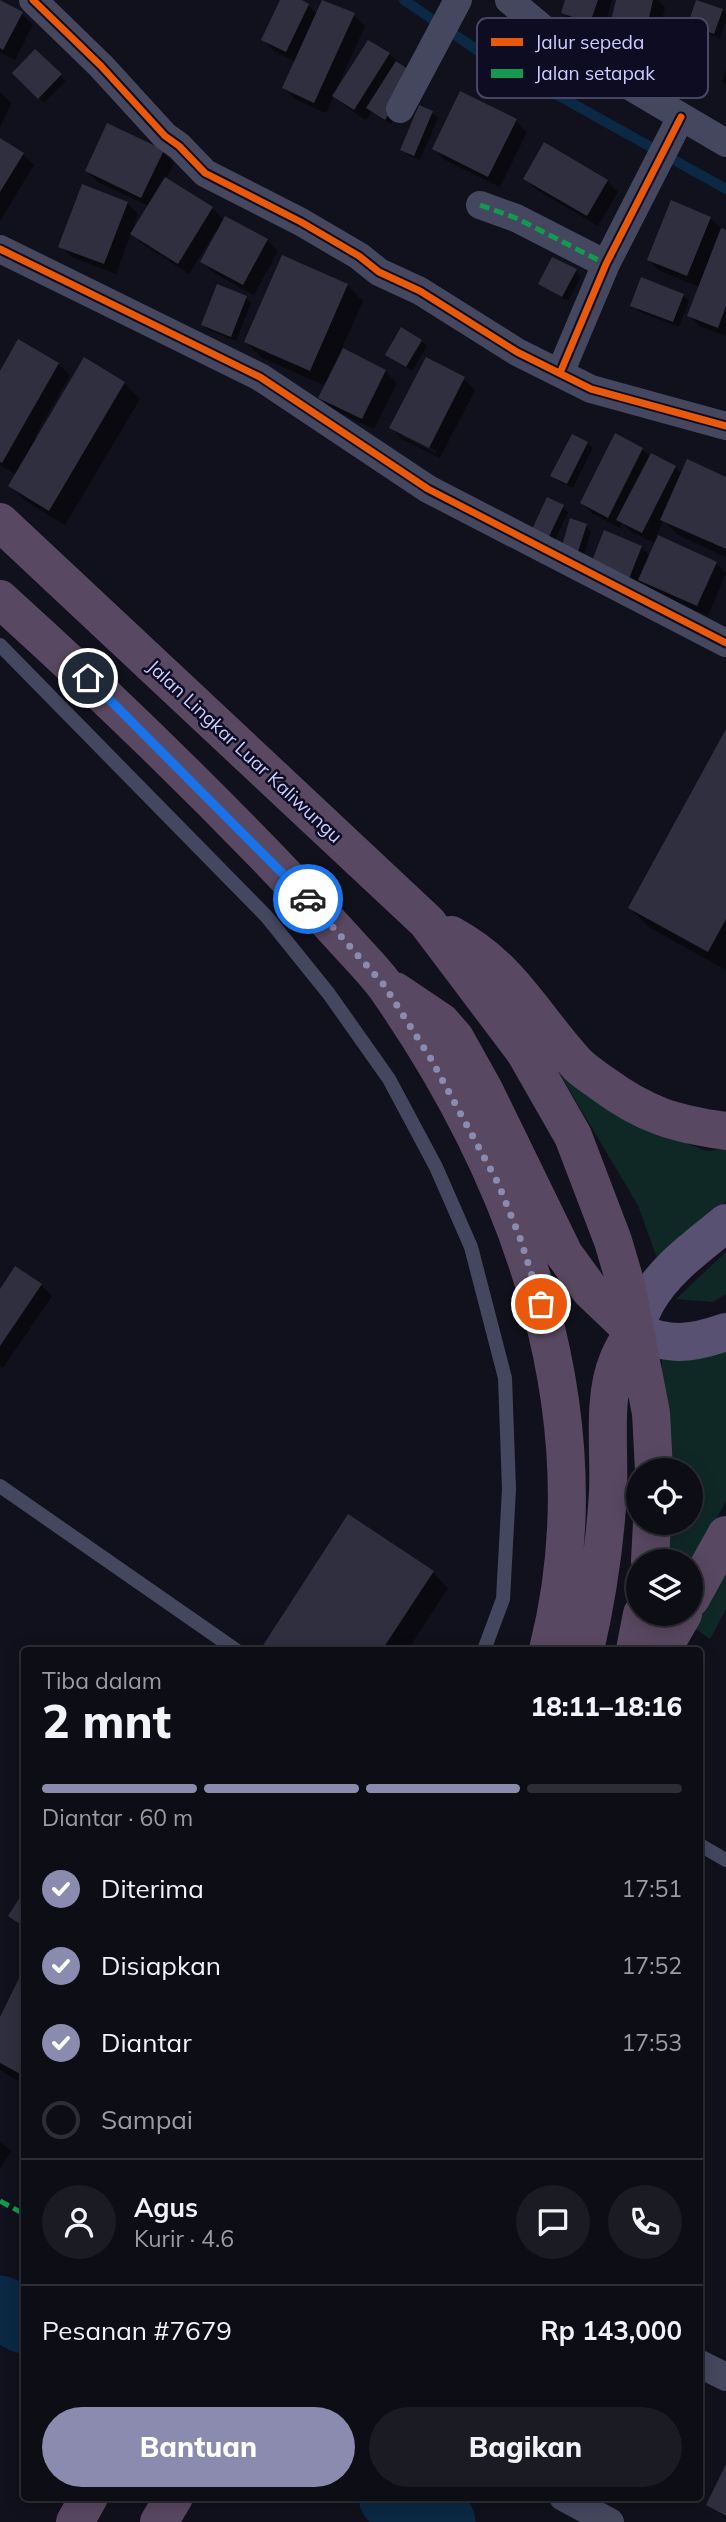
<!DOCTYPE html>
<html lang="id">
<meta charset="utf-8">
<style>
:root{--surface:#0d0d16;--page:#1b1b23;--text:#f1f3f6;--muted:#9a9ca1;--line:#2d2d35;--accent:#8b8bb0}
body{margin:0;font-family:Mulish,sans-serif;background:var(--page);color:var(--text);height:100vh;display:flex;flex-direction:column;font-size:26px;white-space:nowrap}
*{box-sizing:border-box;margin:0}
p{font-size:23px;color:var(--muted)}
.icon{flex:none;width:38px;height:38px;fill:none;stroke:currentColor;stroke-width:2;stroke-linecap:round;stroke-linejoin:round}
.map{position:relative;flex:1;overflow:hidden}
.drawer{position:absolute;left:21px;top:1647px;width:682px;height:854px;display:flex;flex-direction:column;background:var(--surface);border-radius:7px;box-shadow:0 4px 18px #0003,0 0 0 2px var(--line)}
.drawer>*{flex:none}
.controls{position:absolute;left:626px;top:1458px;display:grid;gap:14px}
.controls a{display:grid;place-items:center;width:77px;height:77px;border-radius:50%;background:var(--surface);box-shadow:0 4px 18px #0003,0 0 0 2px var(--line);font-size:35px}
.pin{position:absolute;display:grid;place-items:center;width:60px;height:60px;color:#fff;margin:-30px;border:4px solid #fff;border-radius:50%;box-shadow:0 2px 7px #0007}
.courier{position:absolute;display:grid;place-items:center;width:70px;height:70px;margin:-35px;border:5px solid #1a73e8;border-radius:50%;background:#fff;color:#222;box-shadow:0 2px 9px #0007}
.summary em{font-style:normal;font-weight:800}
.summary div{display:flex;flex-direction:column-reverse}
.summary{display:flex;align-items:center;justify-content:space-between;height:119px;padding:0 21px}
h1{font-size:46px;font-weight:800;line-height:52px}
.bar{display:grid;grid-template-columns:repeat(4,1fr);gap:10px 7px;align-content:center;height:84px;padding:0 21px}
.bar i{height:9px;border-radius:5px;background:var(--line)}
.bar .current{background:var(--accent)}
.bar p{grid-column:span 4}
.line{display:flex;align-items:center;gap:18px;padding:0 21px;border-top:2px solid var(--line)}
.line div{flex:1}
.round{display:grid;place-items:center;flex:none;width:74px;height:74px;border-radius:37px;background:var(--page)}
ol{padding:0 21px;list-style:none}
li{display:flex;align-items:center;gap:21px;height:77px}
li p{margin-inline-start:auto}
li .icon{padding:7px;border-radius:50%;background:var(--accent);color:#fff;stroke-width:4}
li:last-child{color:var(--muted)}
li i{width:38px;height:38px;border:4px solid var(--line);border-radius:50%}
.cta{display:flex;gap:14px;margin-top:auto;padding:14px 21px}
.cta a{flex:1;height:80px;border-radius:42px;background:var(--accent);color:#fff;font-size:28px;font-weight:800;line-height:80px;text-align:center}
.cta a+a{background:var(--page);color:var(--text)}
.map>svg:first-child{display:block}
.green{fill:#0f2826}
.shadow{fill:#0007;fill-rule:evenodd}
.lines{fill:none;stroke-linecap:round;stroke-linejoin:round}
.stream{stroke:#0b2844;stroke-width:10}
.river{stroke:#0b2844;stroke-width:65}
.building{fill:#2f2f3f}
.lane{stroke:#45475e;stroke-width:14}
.street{stroke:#45475e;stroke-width:28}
.primary{stroke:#585171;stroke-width:38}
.highway{stroke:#594861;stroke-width:38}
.quiet{stroke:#139951;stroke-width:5;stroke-dasharray:10 5;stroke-linecap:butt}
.cycleway-casing{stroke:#0d0c22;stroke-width:11}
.cycleway{stroke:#e8590c;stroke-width:7}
.done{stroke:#8b8bb0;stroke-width:7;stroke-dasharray:0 12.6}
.route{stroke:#1a73e8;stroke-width:9}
.labels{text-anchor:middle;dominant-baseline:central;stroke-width:5;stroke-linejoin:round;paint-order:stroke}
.street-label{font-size:19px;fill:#cdcdff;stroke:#0d0c22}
.key{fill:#0d0c22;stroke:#474664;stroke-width:2}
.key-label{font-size:19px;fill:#cdcdff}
</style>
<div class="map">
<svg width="726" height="2522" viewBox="0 0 726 2522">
<rect width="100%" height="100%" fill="#11111d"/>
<path class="green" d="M549,1056L634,1122L706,1151L726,1149V1201L657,1258L638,1205Z
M726,1252V1294L713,1302L676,1299Z
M726,1313V1501L691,1566V1561H660V1523L691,1522V1470H661L662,1359Z
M726,1552V1609L710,1639L688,1623Z"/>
<path class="shadow" d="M282,0H298L308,5L318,15L324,1L354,15L365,26L337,88L339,89L389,54L419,80L391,124L372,111L366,120L346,107L334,95L326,113L295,99L284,88L296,62L274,51L263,39Z
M567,0H612L602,33L574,24L563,13Z
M618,0H658L665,7L650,72L616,64L605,53Z
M0,2L22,14L33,25L15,60L0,52Z
M722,10L726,14V20L720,38L696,29L690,24Z
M35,51L66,81L44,103L14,73Z
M726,70V85L722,81Z
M0,92L11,103L0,128Z
M420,108L432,113L438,118L420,160L408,155L402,150Z
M516,121L527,132L500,187L445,160L434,149Z
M0,140L23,154L34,165L0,221Z
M163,152L174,163L166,180L212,208L224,221L267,240L278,251L254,295L214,273L202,262L217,234L215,232L189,274L144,245L131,233L116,274L72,257L60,246L127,203L138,214L133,229L134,230L149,206L98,182L87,171Z
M525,179L607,181L618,192L598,226L537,190Z
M710,218L726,232V336L701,327L689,316L700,287L660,271L649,260Z
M576,271L581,276L568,301L540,284Z
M347,285L363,301L341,350L385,371L397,383L374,429L331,409L320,397L326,386L262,358L246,342Z
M683,295L689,301L679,327L638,311L633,305Z
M246,298L251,303L236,341L209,330L203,325Z
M421,341L427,346L412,371L387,355Z
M58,364L70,375L34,438L37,440L124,383L140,399L65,525L26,501L10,486L16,475L0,465V374Z
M464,379L475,390L440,458L402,439L391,427ZM402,432L437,451L436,454L402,436Z
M587,443L593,448L573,488L558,481L552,476Z
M642,449L651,458L675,467L682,474L726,479V557L678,535L664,521L656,536L716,563L726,573L708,616L651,590L643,582L639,591L603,577L641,547L650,556L656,544L630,531L622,523L620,528L593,514L582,503Z
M563,507L568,512L550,551L535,545Z
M586,526L591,531L581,565L561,556Z
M726,733V970L649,927L630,908Z
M41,1285L52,1296L3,1368L0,1366V1292Z
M349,1517L432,1572L448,1588L408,1650H262Z
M24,1894V1930L10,1916Z
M24,1972V2084L0,2070V2021Z
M0,2142L11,2151L0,2169Z
M726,2468V2519L708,2504Z"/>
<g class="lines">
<path class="stream" d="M404,0L480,52L726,189"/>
<path class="river" d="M0,2308L24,2321
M391,2497L443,2522"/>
</g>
<path class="building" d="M0,0L23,12L3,50L0,48Z
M280,0H302L309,4L286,52L261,40Z
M322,0L355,13L314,103L282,88Z
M565,0H598L590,23L561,13Z
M616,0H653L639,62L603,54Z
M696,0L723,9L714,34L688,24Z
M368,40L390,53L354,110L332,96Z
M35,49L62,74L38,99L12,73Z
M396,61L415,74L385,120L366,108Z
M460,91L517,119L488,177L432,149Z
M419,105L433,111L414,156L400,150Z
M107,123L164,150L141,198L85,171Z
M0,138L24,153L0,192Z
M544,142L608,180L587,216L523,179Z
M165,177L213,207L178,264L130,234Z
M82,184L128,202L104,264L58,247Z
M671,200L711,217L687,276L647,260Z
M225,216L268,239L243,285L200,262Z
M721,228L726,230V306L718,328L687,316Z
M282,255L348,284L310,371L244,342Z
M552,257L577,269L562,297L538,284Z
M641,277L684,294L673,322L630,306Z
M217,284L247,296L231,337L201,325Z
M401,327L422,340L406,367L385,355Z
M18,339L59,363L2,463L0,462V371Z
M343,348L386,370L362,419L318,398Z
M84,357L125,382L49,511L8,486Z
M426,357L465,377L429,448L389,428Z
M615,433L643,448L608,518L580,503Z
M572,434L588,442L567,484L550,476Z
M651,453L676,466L642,533L616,520Z
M687,459L726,477V549L660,520Z
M547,497L564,505L544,547L527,540Z
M570,518L587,524L575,561L559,556Z
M604,530L642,546L628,581L590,566Z
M658,535L717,562L697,606L638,580Z
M726,729V919L708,952L628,908Z
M15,1266L42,1284L0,1346V1289Z
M348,1514L434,1571L382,1650H260Z
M24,1891V1927L8,1916Z
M24,1968V2076L0,2063V2017Z
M726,2464V2516L706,2505Z"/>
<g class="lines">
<path class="lane" d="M0,645L267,917L329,994L389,1079L436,1167L471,1247L505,1378L509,1489L503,1599L484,1650
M0,1486L236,1650
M700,1845L726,1860"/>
<path class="street" d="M33,0L101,66L165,136L179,146L205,173L301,222L359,256L379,272L420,291L517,352L591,389L726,426
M509,0L570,51L726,143
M400,109L458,0
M480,205L516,218L606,264
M0,249L260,377L428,489L726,643
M560,373L606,264L681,117
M700,2364L726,2377
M563,2497L610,2522"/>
<path class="primary" d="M726,1223C698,1246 665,1269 647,1301C642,1310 638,1321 633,1331C670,1346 689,1345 726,1332"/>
<path class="highway" d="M0,522L427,922L525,1052L573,1136L613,1241L626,1285L651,1413L654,1470
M0,599C93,683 184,771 271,861C299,890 326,919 353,949C364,961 376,973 386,987C520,1179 607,1416 548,1650
M451,935C513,969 532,1015 577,1064C585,1072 595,1078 603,1084C645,1115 675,1124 726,1131
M395,991L441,1022L455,1038L484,1090L564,1254L590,1290L633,1331
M650,1561L652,1522
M691,1598L726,1535
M585,1650C597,1598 605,1546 608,1492C610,1451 602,1398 618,1360C622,1350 628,1341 633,1331
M635,1650L642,1614
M662,1650L683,1614
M75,2522L89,2497
M159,2522L174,2497"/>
<path class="quiet" d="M480,205L516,218L606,264
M0,2201L24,2214"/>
<g class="cycleway-casing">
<path id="cycleway" d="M33,0L101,66L165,136L179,146L205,173L301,222L359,256L379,272L420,291L517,352L591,389L726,426
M0,249L260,377L428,489L726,643
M560,373L606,264L681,117"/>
</g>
<use href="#cycleway" class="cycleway"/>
</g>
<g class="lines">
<path class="done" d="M308,899L384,985L431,1059L498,1183L520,1238L541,1304"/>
<path class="route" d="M88,678L308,899"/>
</g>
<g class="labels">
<g class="street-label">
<text transform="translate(245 751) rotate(43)">Jalan Lingkar Luar Kaliwungu</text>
</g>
</g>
<rect x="477" y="18" width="231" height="80" rx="10" class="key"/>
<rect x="491" y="38" width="32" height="8" fill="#e8590c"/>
<rect x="491" y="69" width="32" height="9" fill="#139951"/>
<g class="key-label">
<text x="535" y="49">Jalur sepeda</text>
<text x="535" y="80">Jalan setapak</text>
</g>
</svg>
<div class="controls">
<a><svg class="icon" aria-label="locate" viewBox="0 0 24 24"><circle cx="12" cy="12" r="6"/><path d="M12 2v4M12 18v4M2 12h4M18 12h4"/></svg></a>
<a><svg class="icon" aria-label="layers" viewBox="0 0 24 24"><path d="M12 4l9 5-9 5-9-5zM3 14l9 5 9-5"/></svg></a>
</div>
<div class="pin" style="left:541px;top:1304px;background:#ea580c"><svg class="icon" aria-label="bag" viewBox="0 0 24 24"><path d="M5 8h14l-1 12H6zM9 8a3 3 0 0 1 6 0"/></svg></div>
<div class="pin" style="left:88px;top:678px;background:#1f2937"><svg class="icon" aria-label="home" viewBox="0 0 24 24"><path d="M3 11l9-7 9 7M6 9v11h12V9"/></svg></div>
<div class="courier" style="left:308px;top:899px"><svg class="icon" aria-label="car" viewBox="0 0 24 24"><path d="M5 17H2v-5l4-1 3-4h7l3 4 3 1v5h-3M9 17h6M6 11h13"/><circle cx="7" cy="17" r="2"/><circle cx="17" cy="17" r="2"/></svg></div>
<section class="drawer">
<div class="summary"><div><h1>2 mnt</h1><p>Tiba dalam</p></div><em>18:11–18:16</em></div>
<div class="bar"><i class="current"></i><i class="current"></i><i class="current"></i><i></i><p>Diantar · 60 m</p></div>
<ol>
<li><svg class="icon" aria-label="check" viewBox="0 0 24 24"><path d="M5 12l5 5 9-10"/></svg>Diterima<p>17:51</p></li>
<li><svg class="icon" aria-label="check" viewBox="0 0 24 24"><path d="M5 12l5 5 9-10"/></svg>Disiapkan<p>17:52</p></li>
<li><svg class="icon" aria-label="check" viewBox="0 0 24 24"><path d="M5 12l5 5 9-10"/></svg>Diantar<p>17:53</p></li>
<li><i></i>Sampai</li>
</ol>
<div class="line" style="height:126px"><a class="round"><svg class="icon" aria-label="person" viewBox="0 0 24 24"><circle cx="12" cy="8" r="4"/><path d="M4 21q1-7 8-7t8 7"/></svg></a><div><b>Agus</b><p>Kurir · 4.6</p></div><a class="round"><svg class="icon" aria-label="chat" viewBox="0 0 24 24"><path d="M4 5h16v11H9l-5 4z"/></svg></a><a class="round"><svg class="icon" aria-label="phone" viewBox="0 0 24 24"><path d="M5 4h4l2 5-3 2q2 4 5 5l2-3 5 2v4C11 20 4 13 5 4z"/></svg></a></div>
<div class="line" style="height:91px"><div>Pesanan #7679</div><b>Rp 143,000</b></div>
<div class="cta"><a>Bantuan</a><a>Bagikan</a></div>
</section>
</div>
